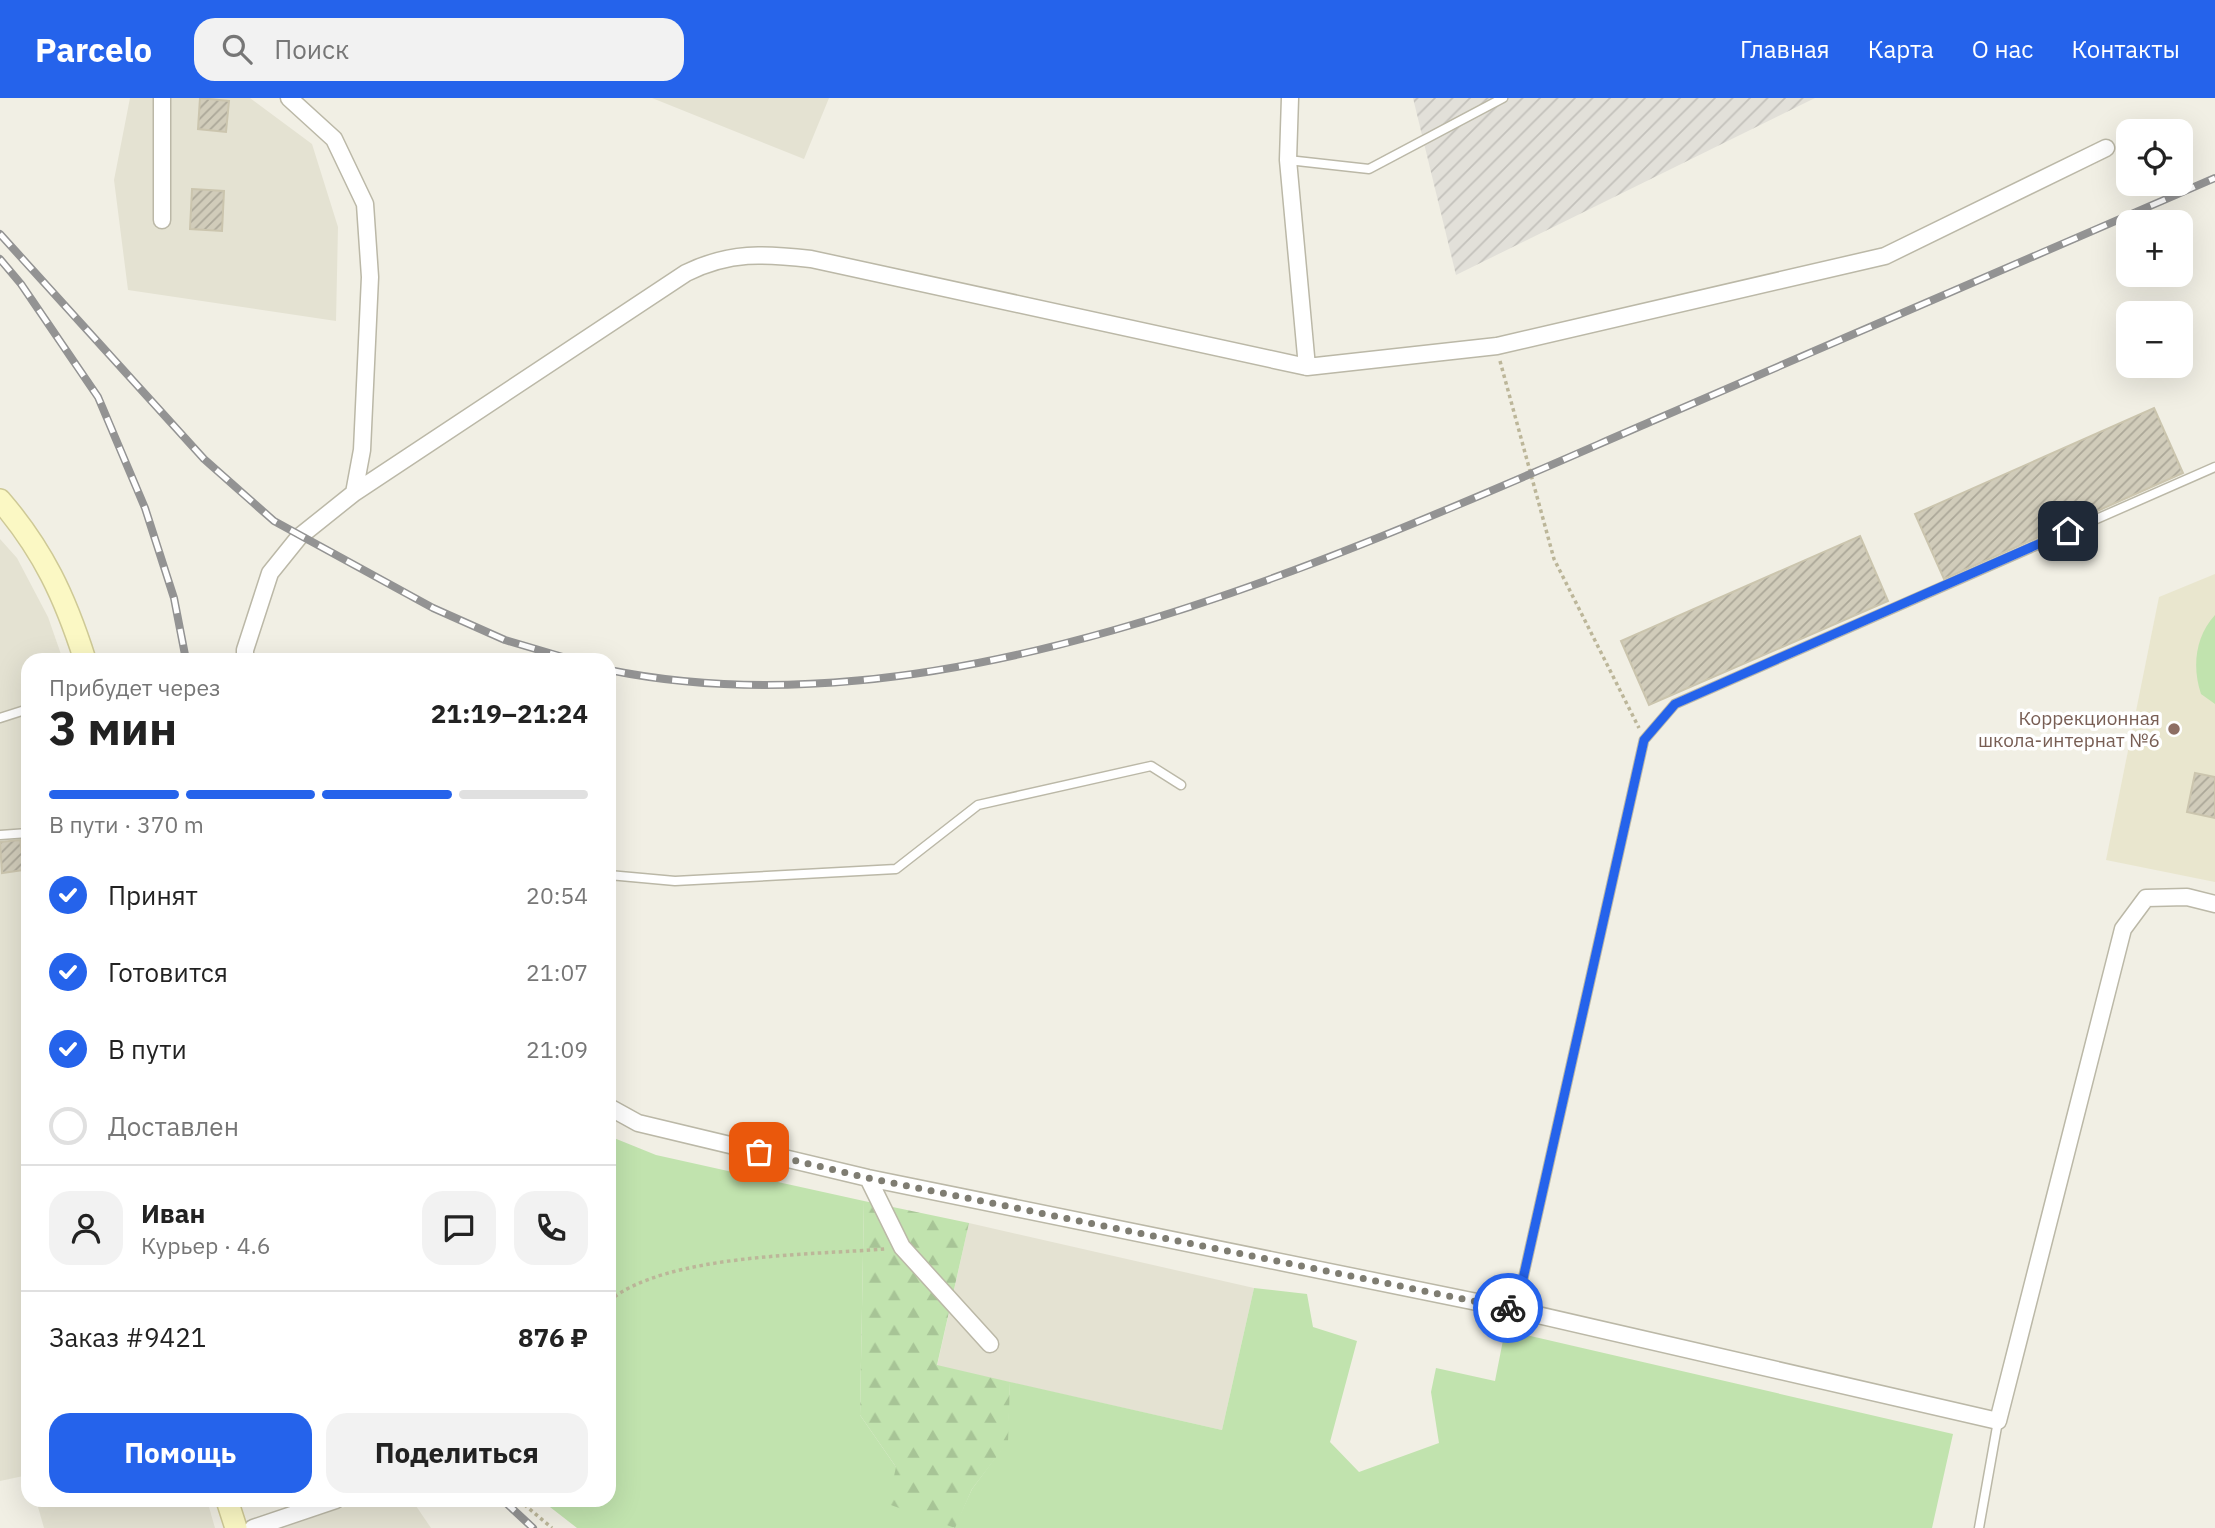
<!DOCTYPE html>
<html lang="ru">
<meta charset="utf-8">
<style>
:root{--surface:#fff;--page:#f2f2f2;--text:#222;--muted:#767676;--line:#e0e0e0;--accent:#2563eb}
body{margin:0;font-family:"IBM Plex Sans",sans-serif;background:var(--page);color:var(--text);height:100vh;display:flex;flex-direction:column;font-size:26px;white-space:nowrap}
*{box-sizing:border-box;margin:0}
p{font-size:23px;color:var(--muted)}
.icon{flex:none;width:38px;height:38px;fill:none;stroke:currentColor;stroke-width:2;stroke-linecap:round;stroke-linejoin:round}
.map{position:relative;flex:1;overflow:hidden}
.sheet{position:absolute;left:21px;top:555px;width:595px;height:854px;display:flex;flex-direction:column;background:var(--surface);border-radius:21px;box-shadow:0 7px 28px #0002}
.sheet>*{flex:none}
.controls{position:absolute;left:2116px;top:21px;display:grid;gap:14px}
.controls a{display:grid;place-items:center;width:77px;height:77px;border-radius:14px;background:var(--surface);box-shadow:0 7px 28px #0002;font-size:35px}
.pin{position:absolute;display:grid;place-items:center;width:60px;height:60px;color:#fff;margin:-30px;border-radius:14px;box-shadow:0 4px 10px #0006}
.courier{position:absolute;display:grid;place-items:center;width:70px;height:70px;margin:-35px;border:5px solid #2563eb;border-radius:50%;background:#fff;color:#222;box-shadow:0 2px 9px #0007}
.headline em{font-style:normal;font-weight:700}
.headline div{display:flex;flex-direction:column-reverse}
.headline{display:flex;align-items:center;justify-content:space-between;height:119px;padding:0 28px}
h1{font-size:46px;font-weight:700;line-height:52px}
.bar{display:grid;grid-template-columns:repeat(4,1fr);gap:10px 7px;align-content:center;height:84px;padding:0 28px}
.bar i{height:9px;border-radius:5px;background:var(--line)}
.bar .selected{background:var(--accent)}
.bar p{grid-column:span 4}
.line{display:flex;align-items:center;gap:18px;padding:0 28px;border-top:2px solid var(--line)}
.line div{flex:1}
.round{display:grid;place-items:center;flex:none;width:74px;height:74px;border-radius:21px;background:var(--page)}
ol{padding:0 28px;list-style:none}
li{display:flex;align-items:center;gap:21px;height:77px}
li p{margin-inline-start:auto}
li .icon{padding:7px;border-radius:50%;background:var(--accent);color:#fff;stroke-width:4}
li:last-child{color:var(--muted)}
li i{width:38px;height:38px;border:4px solid var(--line);border-radius:50%}
.action{display:flex;gap:14px;margin-top:auto;padding:14px 28px}
.action a{flex:1;height:80px;border-radius:21px;background:var(--accent);color:#fff;font-size:28px;font-weight:700;line-height:80px;text-align:center}
.action a+a{background:var(--page);color:var(--text)}
header{display:flex;align-items:center;gap:42px;box-sizing:border-box;height:98px;padding:0 35px;background:var(--accent);color:#fff}
header strong{font-size:33px}
nav{display:flex;gap:38px;margin-inline-start:auto;font-size:24px}
.search{width:490px;height:63px;background:var(--page);display:flex;align-items:center;gap:18px;box-sizing:border-box;padding:0 24px;border-radius:21px;color:var(--muted);font-size:26px}
.map>svg:first-child{display:block}
.residential{fill:#e4e2d2}
.industrial{fill:url(#industrial-furrows)}
.education{fill:#e9e6ce}
.green{fill:#c1e3ae}
.forest{fill:url(#forest-firs)}
.building{fill:url(#building-hatch);stroke:#cbc5ae;stroke-width:2}
.lines{fill:none;stroke-linecap:round;stroke-linejoin:round}
.service-casing{stroke:#bbb8a7;stroke-width:11}
.minor-casing{stroke:#bbb8a7;stroke-width:19}
.secondary-casing{stroke:#cec996;stroke-width:24}
.path{stroke:#bcb699;stroke-width:3.5;stroke-dasharray:3.5 3.5;stroke-linecap:butt}
.service{stroke:#fff;stroke-width:8}
.minor{stroke:#fff;stroke-width:16}
.secondary{stroke:#fbf8c4;stroke-width:21}
.rail-casing{stroke:#939393;stroke-width:8}
.rail{stroke:#fff;stroke-width:5;stroke-dasharray:16;stroke-linecap:butt}
.done{stroke:#7f7d72;stroke-width:7;stroke-dasharray:0 12.6}
.route{stroke:#2563eb;stroke-width:9}
.education-dot{fill:#8d6e63;stroke:#fff;stroke-width:2.5}
.labels{text-anchor:middle;dominant-baseline:central;stroke-width:7;stroke-linejoin:round;paint-order:stroke}
.education-label{font-size:19px;fill:#785e54;stroke:#fff;text-anchor:end}
</style>
<header>
<strong>Parcelo</strong>
<div class="search"><svg class="icon" aria-label="search" viewBox="0 0 24 24"><circle cx="10" cy="10" r="6"/><path d="M15 15l6 6"/></svg>Поиск</div>
<nav><a>Главная</a><a>Карта</a><a>О нас</a><a>Контакты</a></nav>
</header>
<div class="map">
<svg width="2215" height="1430" viewBox="0 0 2215 1430">
<defs>
<pattern id="industrial-furrows" width="10" height="10" patternUnits="userSpaceOnUse" patternTransform="scale(1.75)"><rect width="10" height="10" fill="#e2e0d9"/><path d="M-1 1l2-2M0 10L10 0M9 11l2-2" fill="none" stroke="#c3c1bb"/></pattern>
<pattern id="forest-firs" width="22" height="20" patternUnits="userSpaceOnUse" patternTransform="scale(1.75)"><rect width="22" height="20" fill="#c1e3ae"/><path d="M5 1l3.5 6h-7zM16 11l3.5 6h-7z" fill="#a7c496"/></pattern>
<pattern id="building-hatch" width="6" height="6" patternUnits="userSpaceOnUse" patternTransform="scale(1.75)"><rect width="6" height="6" fill="#d1ccba"/><path d="M-1 1l2-2M0 6l6-6M5 7l2-2" fill="none" stroke="#aba798"/></pattern>
</defs>
<rect width="100%" height="100%" fill="#f1efe4"/>
<path class="residential" d="M130,0H250L312,46L338,129L336,223L128,192L114,82Z
M652,0H829L804,61Z
M0,441L17,460L48,519L63,562H28V1377L0,1383Z
M969,1125L1254,1190L1222,1332L937,1268Z
M36,1402H207L215,1430H44Z
M365,1402H412L431,1430H283Z"/>
<path class="industrial" d="M1413,0H1815L1456,177Z"/>
<path class="education" d="M2215,476V784L2106,762L2159,499Z"/>
<path class="green" d="M2215,517V606L2201,596C2192,569 2195,539 2215,517Z
M609,1038L656,1057L864,1103L860,1317L896,1369L954,1430L972,1391L1007,1344L1010,1284L1222,1332L1254,1190L1307,1196L1313,1229L1357,1243L1330,1344L1359,1374L1439,1345L1431,1294L1436,1270L1495,1283L1505,1232L1953,1336L1932,1430H577L541,1402H609Z"/>
<path class="forest" d="M864,1103L969,1125L937,1267L1010,1284L1008,1344L972,1391L955,1430L888,1406L896,1369L860,1317Z"/>
<path class="building" d="M200,0L229,3L226,34L198,31Z
M192,91L224,93L222,133L190,131Z
M2154,310L2183,375L1944,481L1915,416Z
M1860,438L1888,503L1649,607L1621,543Z
M2195,675L2215,679V720L2187,714Z
M20,742L24,772L2,775L0,744Z"/>
<g class="lines">
<g class="service-casing">
<path id="service" d="M1288,62L1369,71L1503,0
M0,620L28,611
M0,737L28,735
M609,777L675,783L896,771L978,707L1151,668L1181,687
M1516,1212L1644,642L1675,606L2215,369
M1979,1430L1998,1323"/>
</g>
<g class="minor-casing">
<path id="minor" d="M1290,0L1288,62L1307,269
M162,122V0
M354,395L686,175C731,153 763,156 811,161L1307,269L1497,248L1885,158L2106,50
M245,562V552L270,475L299,439L354,395L362,352L370,179L365,106L334,41L289,0
M609,1009L638,1025L868,1080L1516,1212L1998,1323L2123,831L2146,800L2187,799L2215,806
M868,1080L902,1149L990,1246
M253,1430L336,1402"/>
</g>
<g class="secondary-casing">
<path id="secondary" d="M0,402C43,452 65,499 85,562
M227,1402L236,1430"/>
</g>
<path class="path" d="M1500,263L1554,461L1639,630
M609,1203C665,1156 811,1157 885,1151
M519,1402L552,1430"/>
<use href="#service" class="service"/>
<use href="#minor" class="minor"/>
<use href="#secondary" class="secondary"/>
<g class="rail-casing">
<path id="rail" d="M0,136L204,361L274,423L433,510L505,542L573,562
M0,161L21,186L98,299L145,410L174,500L186,562
M609,572C950,641 1343,457 1650,324C1838,243 2027,161 2215,80
M503,1402L533,1430"/>
</g>
<use href="#rail" class="rail"/>
</g>
<g class="lines">
<path class="done" d="M759,1054L868,1080L1508,1210"/>
<path class="route" d="M1508,1210L1516,1212L1644,642L1675,606L2068,433"/>
</g>
<circle class="education-dot" cx="2174" cy="631" r="7"/>
<g class="labels">
<g class="education-label">
<text x="2160" y="620">Коррекционная<tspan x="2160" dy="22">школа-интернат №6</tspan></text>
</g>
</g>
</svg>
<div class="controls">
<a><svg class="icon" aria-label="locate" viewBox="0 0 24 24"><circle cx="12" cy="12" r="6"/><path d="M12 2v4M12 18v4M2 12h4M18 12h4"/></svg></a>
<a>+</a>
<a>−</a>
</div>
<div class="pin" style="left:759px;top:1054px;background:#ea580c"><svg class="icon" aria-label="bag" viewBox="0 0 24 24"><path d="M5 8h14l-1 12H6zM9 8a3 3 0 0 1 6 0"/></svg></div>
<div class="pin" style="left:2068px;top:433px;background:#1f2937"><svg class="icon" aria-label="home" viewBox="0 0 24 24"><path d="M3 11l9-7 9 7M6 9v11h12V9"/></svg></div>
<div class="courier" style="left:1508px;top:1210px"><svg class="icon" aria-label="bike" viewBox="0 0 24 24"><circle cx="6" cy="16" r="4"/><circle cx="18" cy="16" r="4"/><path d="M6 16l4-8h5l3 8M10 8l3 8H6M13 5h3"/></svg></div>
<section class="sheet">
<div class="headline"><div><h1>3 мин</h1><p>Прибудет через</p></div><em>21:19–21:24</em></div>
<div class="bar"><i class="selected"></i><i class="selected"></i><i class="selected"></i><i></i><p>В пути · 370 m</p></div>
<ol>
<li><svg class="icon" aria-label="check" viewBox="0 0 24 24"><path d="M5 12l5 5 9-10"/></svg>Принят<p>20:54</p></li>
<li><svg class="icon" aria-label="check" viewBox="0 0 24 24"><path d="M5 12l5 5 9-10"/></svg>Готовится<p>21:07</p></li>
<li><svg class="icon" aria-label="check" viewBox="0 0 24 24"><path d="M5 12l5 5 9-10"/></svg>В пути<p>21:09</p></li>
<li><i></i>Доставлен</li>
</ol>
<div class="line" style="height:126px"><a class="round"><svg class="icon" aria-label="person" viewBox="0 0 24 24"><circle cx="12" cy="8" r="4"/><path d="M4 21q1-7 8-7t8 7"/></svg></a><div><b>Иван</b><p>Курьер · 4.6</p></div><a class="round"><svg class="icon" aria-label="chat" viewBox="0 0 24 24"><path d="M4 5h16v11H9l-5 4z"/></svg></a><a class="round"><svg class="icon" aria-label="phone" viewBox="0 0 24 24"><path d="M5 4h4l2 5-3 2q2 4 5 5l2-3 5 2v4C11 20 4 13 5 4z"/></svg></a></div>
<div class="line" style="height:91px"><div>Заказ #9421</div><b>876 ₽</b></div>
<div class="action"><a>Помощь</a><a>Поделиться</a></div>
</section>
</div>
